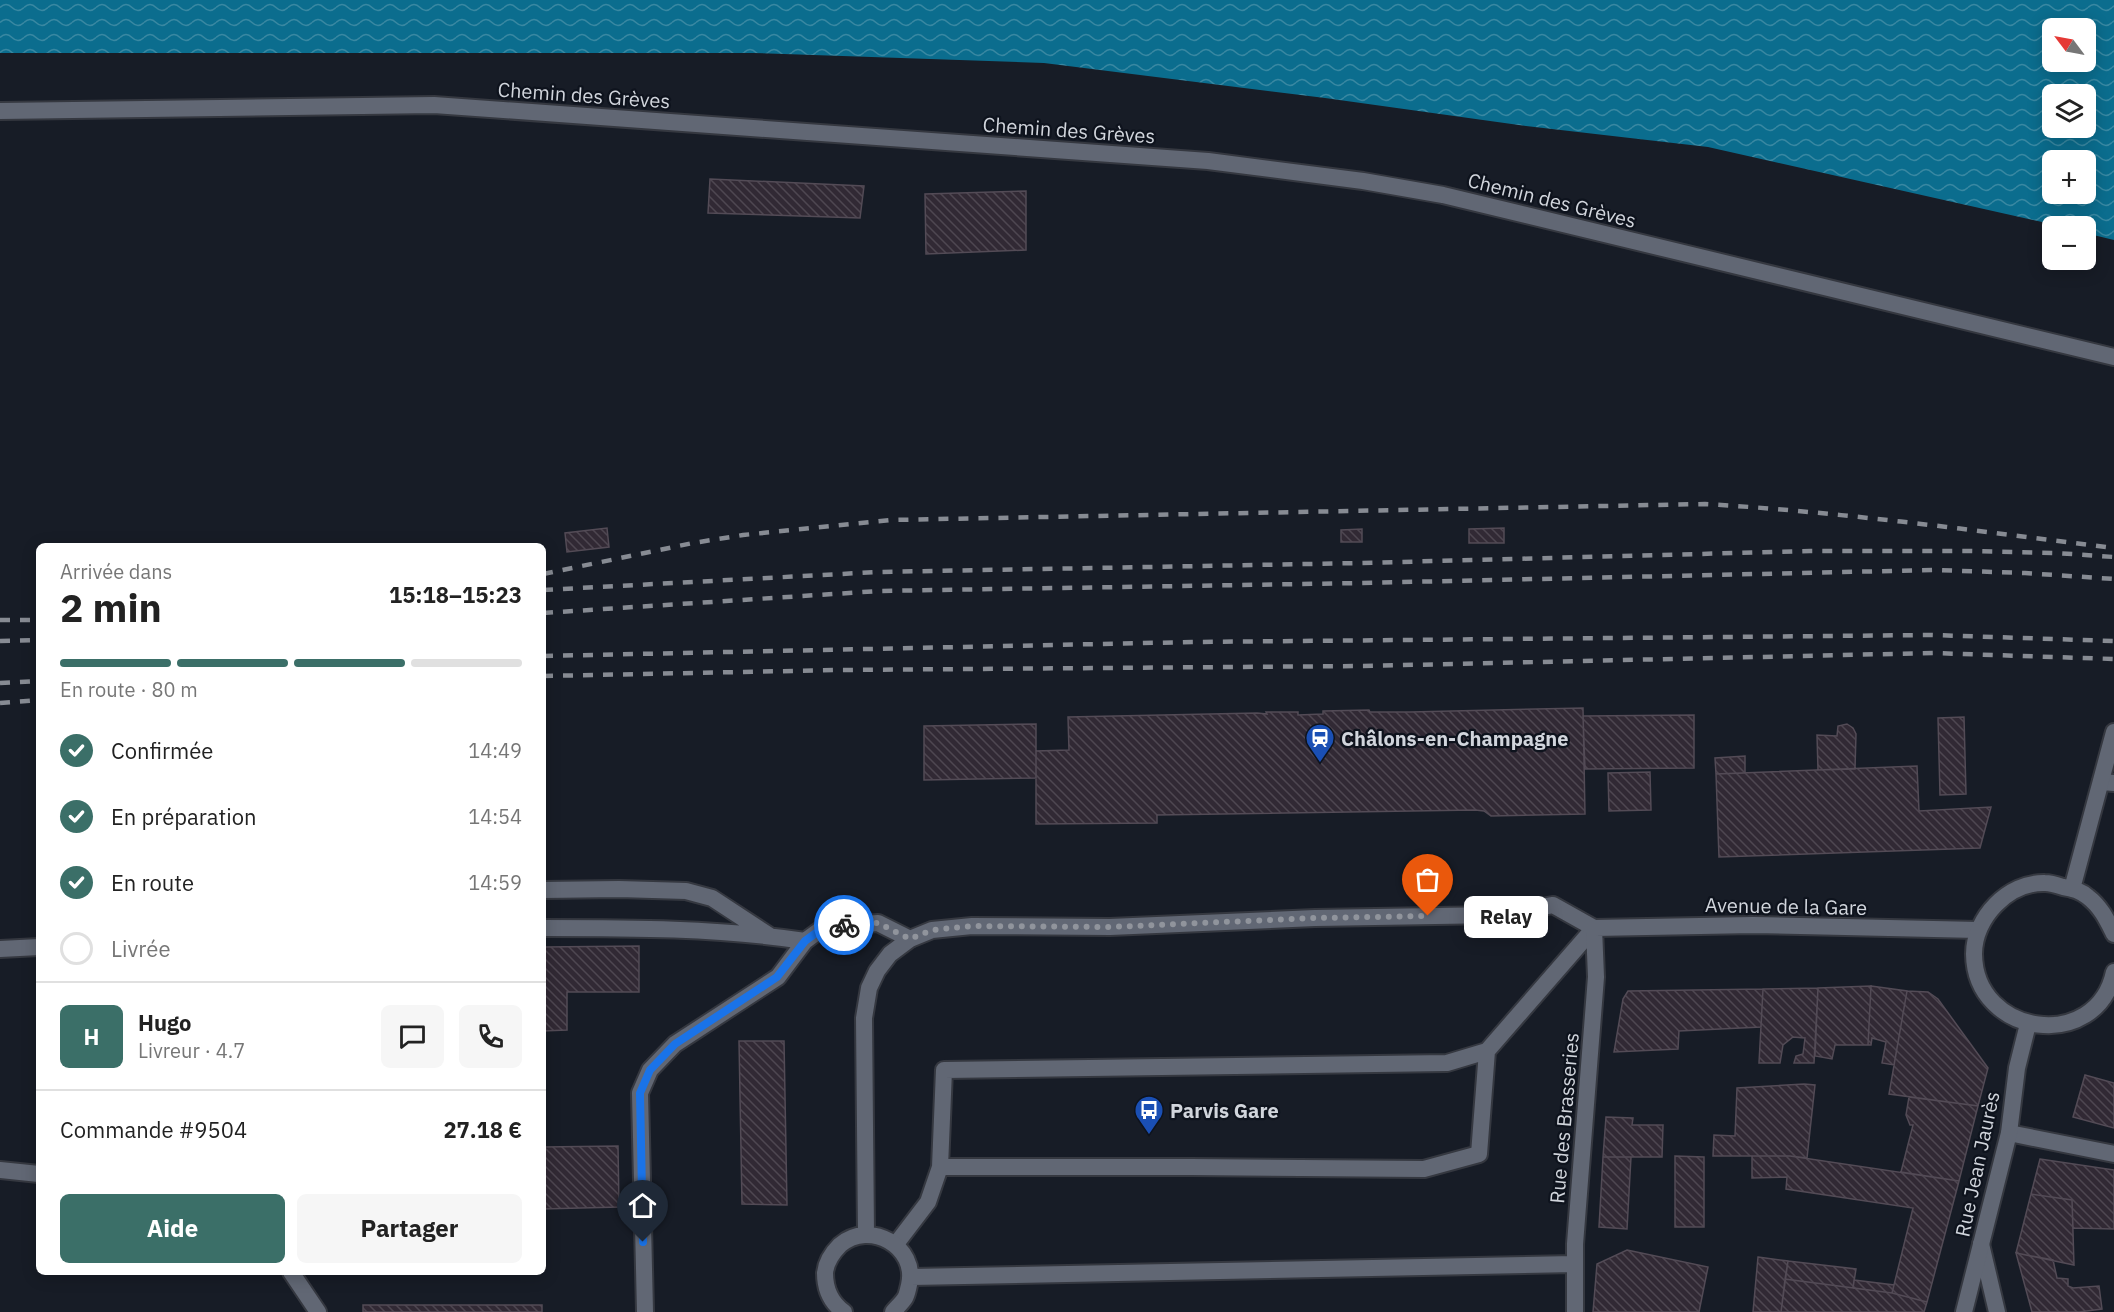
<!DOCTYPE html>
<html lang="fr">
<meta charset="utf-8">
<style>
:root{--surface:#fff;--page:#f6f6f6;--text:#222;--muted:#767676;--line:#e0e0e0;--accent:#3b6f68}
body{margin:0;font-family:"IBM Plex Sans",sans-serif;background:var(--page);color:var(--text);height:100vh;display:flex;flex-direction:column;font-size:22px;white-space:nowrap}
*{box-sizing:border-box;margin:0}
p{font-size:20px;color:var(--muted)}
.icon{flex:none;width:33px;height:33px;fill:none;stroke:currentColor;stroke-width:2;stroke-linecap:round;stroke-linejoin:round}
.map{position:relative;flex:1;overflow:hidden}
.side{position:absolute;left:36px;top:543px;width:510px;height:732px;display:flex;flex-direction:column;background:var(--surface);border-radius:9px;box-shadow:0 3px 15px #0003}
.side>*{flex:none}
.needle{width:39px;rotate:302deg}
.controls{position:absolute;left:2042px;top:18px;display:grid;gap:12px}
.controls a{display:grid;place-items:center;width:54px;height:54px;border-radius:9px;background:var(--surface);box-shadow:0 3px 15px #0003;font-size:30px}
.pin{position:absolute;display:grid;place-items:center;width:51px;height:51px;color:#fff;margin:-62px -26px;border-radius:50% 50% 50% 0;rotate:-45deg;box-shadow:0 0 6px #0007}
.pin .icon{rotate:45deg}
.courier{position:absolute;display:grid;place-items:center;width:60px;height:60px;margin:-30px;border:4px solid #1a73e8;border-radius:50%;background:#fff;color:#222;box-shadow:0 2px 8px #0007}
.bubble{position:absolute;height:42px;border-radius:9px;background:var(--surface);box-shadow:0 3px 15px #0003;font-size:20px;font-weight:700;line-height:42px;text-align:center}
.overview em{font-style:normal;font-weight:700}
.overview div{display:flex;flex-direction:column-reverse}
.overview{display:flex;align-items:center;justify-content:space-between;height:102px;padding:0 24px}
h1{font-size:39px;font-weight:700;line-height:45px}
.bar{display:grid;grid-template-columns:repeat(4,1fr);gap:9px 6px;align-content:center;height:72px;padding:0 24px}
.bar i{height:8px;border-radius:4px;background:var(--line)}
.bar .current{background:var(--accent)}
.bar p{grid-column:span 4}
.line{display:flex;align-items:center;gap:15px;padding:0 24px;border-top:2px solid var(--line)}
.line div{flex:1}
.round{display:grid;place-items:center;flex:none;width:63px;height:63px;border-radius:9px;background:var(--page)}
ol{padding:0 24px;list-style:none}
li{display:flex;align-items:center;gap:18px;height:66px}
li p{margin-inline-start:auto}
li .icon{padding:6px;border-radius:50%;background:var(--accent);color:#fff;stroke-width:4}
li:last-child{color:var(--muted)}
li i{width:33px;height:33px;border:3px solid var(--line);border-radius:50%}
.action{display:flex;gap:12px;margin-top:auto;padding:12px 24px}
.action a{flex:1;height:69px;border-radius:9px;background:var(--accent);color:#fff;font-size:24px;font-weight:700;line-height:69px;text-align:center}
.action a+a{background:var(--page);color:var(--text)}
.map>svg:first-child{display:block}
.water{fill:url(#water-waves);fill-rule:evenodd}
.building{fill:url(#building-back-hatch);stroke:#534b56;stroke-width:1.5}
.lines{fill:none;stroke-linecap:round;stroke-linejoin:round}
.service-casing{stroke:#353840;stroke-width:20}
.minor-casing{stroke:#353840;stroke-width:20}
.secondary-casing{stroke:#353840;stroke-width:20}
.service{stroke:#616774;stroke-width:16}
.minor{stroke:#616774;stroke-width:16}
.secondary{stroke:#616774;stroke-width:16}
.rail{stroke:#878b93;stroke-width:4.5;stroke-dasharray:10 10;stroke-linecap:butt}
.done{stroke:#90949c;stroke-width:6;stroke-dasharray:0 10.8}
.route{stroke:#1a73e8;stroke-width:8}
.labels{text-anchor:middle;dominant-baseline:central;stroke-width:4.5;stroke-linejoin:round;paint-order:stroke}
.street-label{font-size:20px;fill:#d1d5dc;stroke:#0e131d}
.poi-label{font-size:20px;font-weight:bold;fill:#d1d5dc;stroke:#0e131d;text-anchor:start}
</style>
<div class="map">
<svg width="2114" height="1312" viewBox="0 0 2114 1312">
<defs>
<pattern id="water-waves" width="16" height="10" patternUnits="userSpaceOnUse" patternTransform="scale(1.5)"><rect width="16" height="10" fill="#0b6d8e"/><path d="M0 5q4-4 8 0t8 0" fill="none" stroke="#3988a2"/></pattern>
<pattern id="building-back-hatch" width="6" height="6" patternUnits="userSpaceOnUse" patternTransform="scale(1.5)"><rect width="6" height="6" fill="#312934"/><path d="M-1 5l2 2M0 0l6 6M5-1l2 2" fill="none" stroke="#4e4751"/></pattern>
</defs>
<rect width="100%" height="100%" fill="#171c26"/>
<path class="water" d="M0,0H2114V240L2085,233V226H2060L1708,147L1526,126L1325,98L1044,63L754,53H0ZM2052,28H2085V62H2052ZM2052,94H2085V128H2052ZM2052,160H2085V194H2052Z"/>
<path class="building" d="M710,179L864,186L860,218L708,213Z
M1026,191V250L926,254L925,194Z
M607,528L609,547L567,552L565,533Z
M1504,528V543H1469V529Z
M1362,529V542H1341V530Z
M1583,708L1585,814L1491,816L1484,811L1475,810L1157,815V823L1036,824V751L1069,750L1068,717L1257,713L1267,714L1266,712H1298V715L1323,714V711L1369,710L1370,712H1410Z
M1694,715V768L1585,769L1583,716Z
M1964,717L1966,794L1940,795L1938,718Z
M1036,724V778L924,780V726Z
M1847,724L1853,728L1856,734L1855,769L1818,770L1817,735L1837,736L1838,726Z
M1745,756V773L1716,774L1715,758Z
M1917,766L1919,811L1991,807L1980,848L1719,857L1716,774Z
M1650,772L1651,810L1609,811L1608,773Z
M639,946V992H567V1030L543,1031V947Z
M1871,986L1868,1045H1835L1832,1059L1815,1056L1818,988Z
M1871,986L1907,991L1894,1065L1882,1063L1886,1042L1872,1038L1871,1045H1868Z
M1818,988L1814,1063H1794L1796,1056L1803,1054L1805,1038L1793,1037L1783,1045L1780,1063H1759L1763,989Z
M1763,989L1761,1027L1679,1031L1678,1049L1614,1052L1623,999L1628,991Z
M1907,991L1928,992L1938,999L1988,1068L1978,1106L1889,1094Z
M739,1041H784L787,1205L742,1204Z
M2085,1075L2114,1083V1128L2073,1117Z
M1804,1084L1815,1085L1807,1158L1790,1156H1713L1714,1135L1735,1136L1737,1088Z
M1909,1097L1978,1106L1959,1181L1901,1172L1913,1125H1910L1906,1115Z
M1606,1117L1633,1118L1632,1125H1663L1662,1157H1603Z
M618,1146L619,1207L543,1209V1147Z
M1675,1156L1704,1157V1227H1675Z
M1752,1156H1790L1959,1181L1927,1302L1892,1293L1913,1208L1786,1189L1787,1177L1752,1178Z
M1603,1157H1631L1627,1229L1599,1227Z
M2040,1159L2114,1170V1229L2073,1228L2072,1200L2031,1194Z
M2031,1194L2072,1200L2074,1265L2016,1253Z
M1627,1250L1708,1267L1699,1312H1593L1597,1264Z
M2016,1253L2053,1260L2057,1278L2068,1279V1286L2073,1288L2099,1286L2102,1309L2079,1312H2032Z
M1758,1257L1788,1261L1781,1312H1753Z
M1788,1261L1856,1269L1853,1288L1785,1279Z
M1785,1279L1892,1293L1927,1302L1924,1312H1781Z
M1854,1280L1894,1285L1892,1293L1853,1288Z
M363,1305H542V1312H363Z"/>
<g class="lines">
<g class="service-casing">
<path id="service" d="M543,890L619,889L686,891L712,898L770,936
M543,928C631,928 718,928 805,941
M0,949L39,947
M940,1167H1191L1424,1169L1479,1154L1487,1051
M0,1170L39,1174
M896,1244L928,1202L940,1167L944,1070L1447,1063L1487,1051L1594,928
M291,1272L318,1312
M645,1312L640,1093L650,1070L675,1044L778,977L805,941L824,927L878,923L910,939"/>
</g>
<g class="minor-casing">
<path id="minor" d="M0,111L434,105L1208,161L1363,181L1443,195L2114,357
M2101,782L2114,783
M1594,928L1753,925L1978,930
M2009,1133L2114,1154
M866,1234L864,1018L869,988L877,971L890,954L910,939L932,930L972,926L1110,927L1315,918L1496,915L1553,905L1594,928
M1981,1244L1997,1312
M911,1277L1574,1264
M844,1312C830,1302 825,1289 825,1273C826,1262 833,1252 840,1245C870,1219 918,1247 909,1285C908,1289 907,1295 905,1298C902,1303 896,1308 893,1312
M1575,1312V1244L1596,977L1594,928"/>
</g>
<g class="secondary-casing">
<path id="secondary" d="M2072,889L2114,732
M2114,934C2107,920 2101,907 2088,897C2081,891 2071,888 2063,887C2057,885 2050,883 2045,883C2008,882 1974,918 1974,954C1975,1037 2097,1053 2114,972
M1964,1312L2009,1133L2017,1068L2028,1024"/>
</g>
<use href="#service" class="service"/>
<use href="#minor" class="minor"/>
<use href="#secondary" class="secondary"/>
<path class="rail" d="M543,574L693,543L743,535L891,520L1705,504C1842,512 1978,531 2114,548
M543,590L878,572L1361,563L1810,551H1967L2056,553L2114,557
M543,613L879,591L1361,583L1933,570L2025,573L2114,579
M0,620H39
M0,641L39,640
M543,656L1192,642L1932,635L2114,641
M543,676L839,670L1363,666L1933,653L2114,659
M0,683L39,681
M0,703L39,700"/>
</g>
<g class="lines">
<path class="done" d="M844,925L878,923L910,939L932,930L972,926L1110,927L1315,918L1428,916"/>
<path class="route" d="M643,1242L640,1093L650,1070L675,1044L777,977L805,941L824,927L844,925"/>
</g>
<defs>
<g id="station-pin" transform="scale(1.5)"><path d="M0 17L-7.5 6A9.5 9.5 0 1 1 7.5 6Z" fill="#1a4fb4" stroke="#0e131d"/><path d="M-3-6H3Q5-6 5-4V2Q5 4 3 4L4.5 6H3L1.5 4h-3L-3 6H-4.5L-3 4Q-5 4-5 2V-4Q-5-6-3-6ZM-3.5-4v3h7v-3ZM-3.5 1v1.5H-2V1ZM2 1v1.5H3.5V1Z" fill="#fff"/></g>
<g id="bus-pin" transform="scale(1.5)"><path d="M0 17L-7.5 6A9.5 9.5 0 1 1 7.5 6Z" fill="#1a4fb4" stroke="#0e131d"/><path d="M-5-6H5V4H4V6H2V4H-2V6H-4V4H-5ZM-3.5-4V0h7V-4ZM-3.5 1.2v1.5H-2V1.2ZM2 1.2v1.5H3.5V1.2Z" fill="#fff"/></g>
</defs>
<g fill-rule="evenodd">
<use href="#station-pin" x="1320" y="738"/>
<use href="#bus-pin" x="1149" y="1110"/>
</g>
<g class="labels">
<g class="street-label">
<text transform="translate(584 95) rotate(4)">Chemin des Grèves</text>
<text transform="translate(1069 130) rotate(4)">Chemin des Grèves</text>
<text transform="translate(1552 200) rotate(14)">Chemin des Grèves</text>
<text transform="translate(1786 906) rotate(1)">Avenue de la Gare</text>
<text transform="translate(1564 1118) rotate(-85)">Rue des Brasseries</text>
<text transform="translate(1977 1164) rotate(-78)">Rue Jean Jaurès</text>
</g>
<g class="poi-label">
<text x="1341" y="738">Châlons-en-Champagne</text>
<text x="1170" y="1110">Parvis Gare</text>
</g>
</g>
</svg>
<div class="controls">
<a><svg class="needle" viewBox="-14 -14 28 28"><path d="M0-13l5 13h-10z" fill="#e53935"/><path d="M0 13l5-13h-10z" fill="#767676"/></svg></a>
<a><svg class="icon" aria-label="layers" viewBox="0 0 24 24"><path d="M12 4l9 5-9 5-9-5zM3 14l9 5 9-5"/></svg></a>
<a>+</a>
<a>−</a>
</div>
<div class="pin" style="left:1428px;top:916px;background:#ea580c"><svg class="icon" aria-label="bag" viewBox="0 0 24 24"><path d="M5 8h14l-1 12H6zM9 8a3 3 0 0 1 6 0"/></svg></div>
<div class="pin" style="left:643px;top:1242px;background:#1f2937"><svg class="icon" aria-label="home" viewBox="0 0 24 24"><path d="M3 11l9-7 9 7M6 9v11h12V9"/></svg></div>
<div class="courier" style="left:844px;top:925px"><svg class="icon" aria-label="bike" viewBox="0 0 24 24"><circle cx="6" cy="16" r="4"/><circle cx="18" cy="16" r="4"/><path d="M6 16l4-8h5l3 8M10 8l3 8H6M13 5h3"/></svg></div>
<div class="bubble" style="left:1464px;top:896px;width:84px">Relay</div>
<section class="side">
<div class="overview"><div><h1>2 min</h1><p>Arrivée dans</p></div><em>15:18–15:23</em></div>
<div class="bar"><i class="current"></i><i class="current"></i><i class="current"></i><i></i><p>En route · 80 m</p></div>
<ol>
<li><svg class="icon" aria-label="check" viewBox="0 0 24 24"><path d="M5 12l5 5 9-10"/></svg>Confirmée<p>14:49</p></li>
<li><svg class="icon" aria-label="check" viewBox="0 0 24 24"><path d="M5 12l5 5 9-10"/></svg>En préparation<p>14:54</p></li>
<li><svg class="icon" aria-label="check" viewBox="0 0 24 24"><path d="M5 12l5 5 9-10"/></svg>En route<p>14:59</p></li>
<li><i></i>Livrée</li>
</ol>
<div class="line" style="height:108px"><b class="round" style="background:var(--accent);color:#fff">H</b><div><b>Hugo</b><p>Livreur · 4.7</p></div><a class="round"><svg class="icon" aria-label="chat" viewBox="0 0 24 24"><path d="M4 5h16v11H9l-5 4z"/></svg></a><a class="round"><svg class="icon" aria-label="phone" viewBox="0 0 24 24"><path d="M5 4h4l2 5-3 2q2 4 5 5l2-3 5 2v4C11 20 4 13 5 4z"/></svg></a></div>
<div class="line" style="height:78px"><div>Commande #9504</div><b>27.18 €</b></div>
<div class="action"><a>Aide</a><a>Partager</a></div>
</section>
</div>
